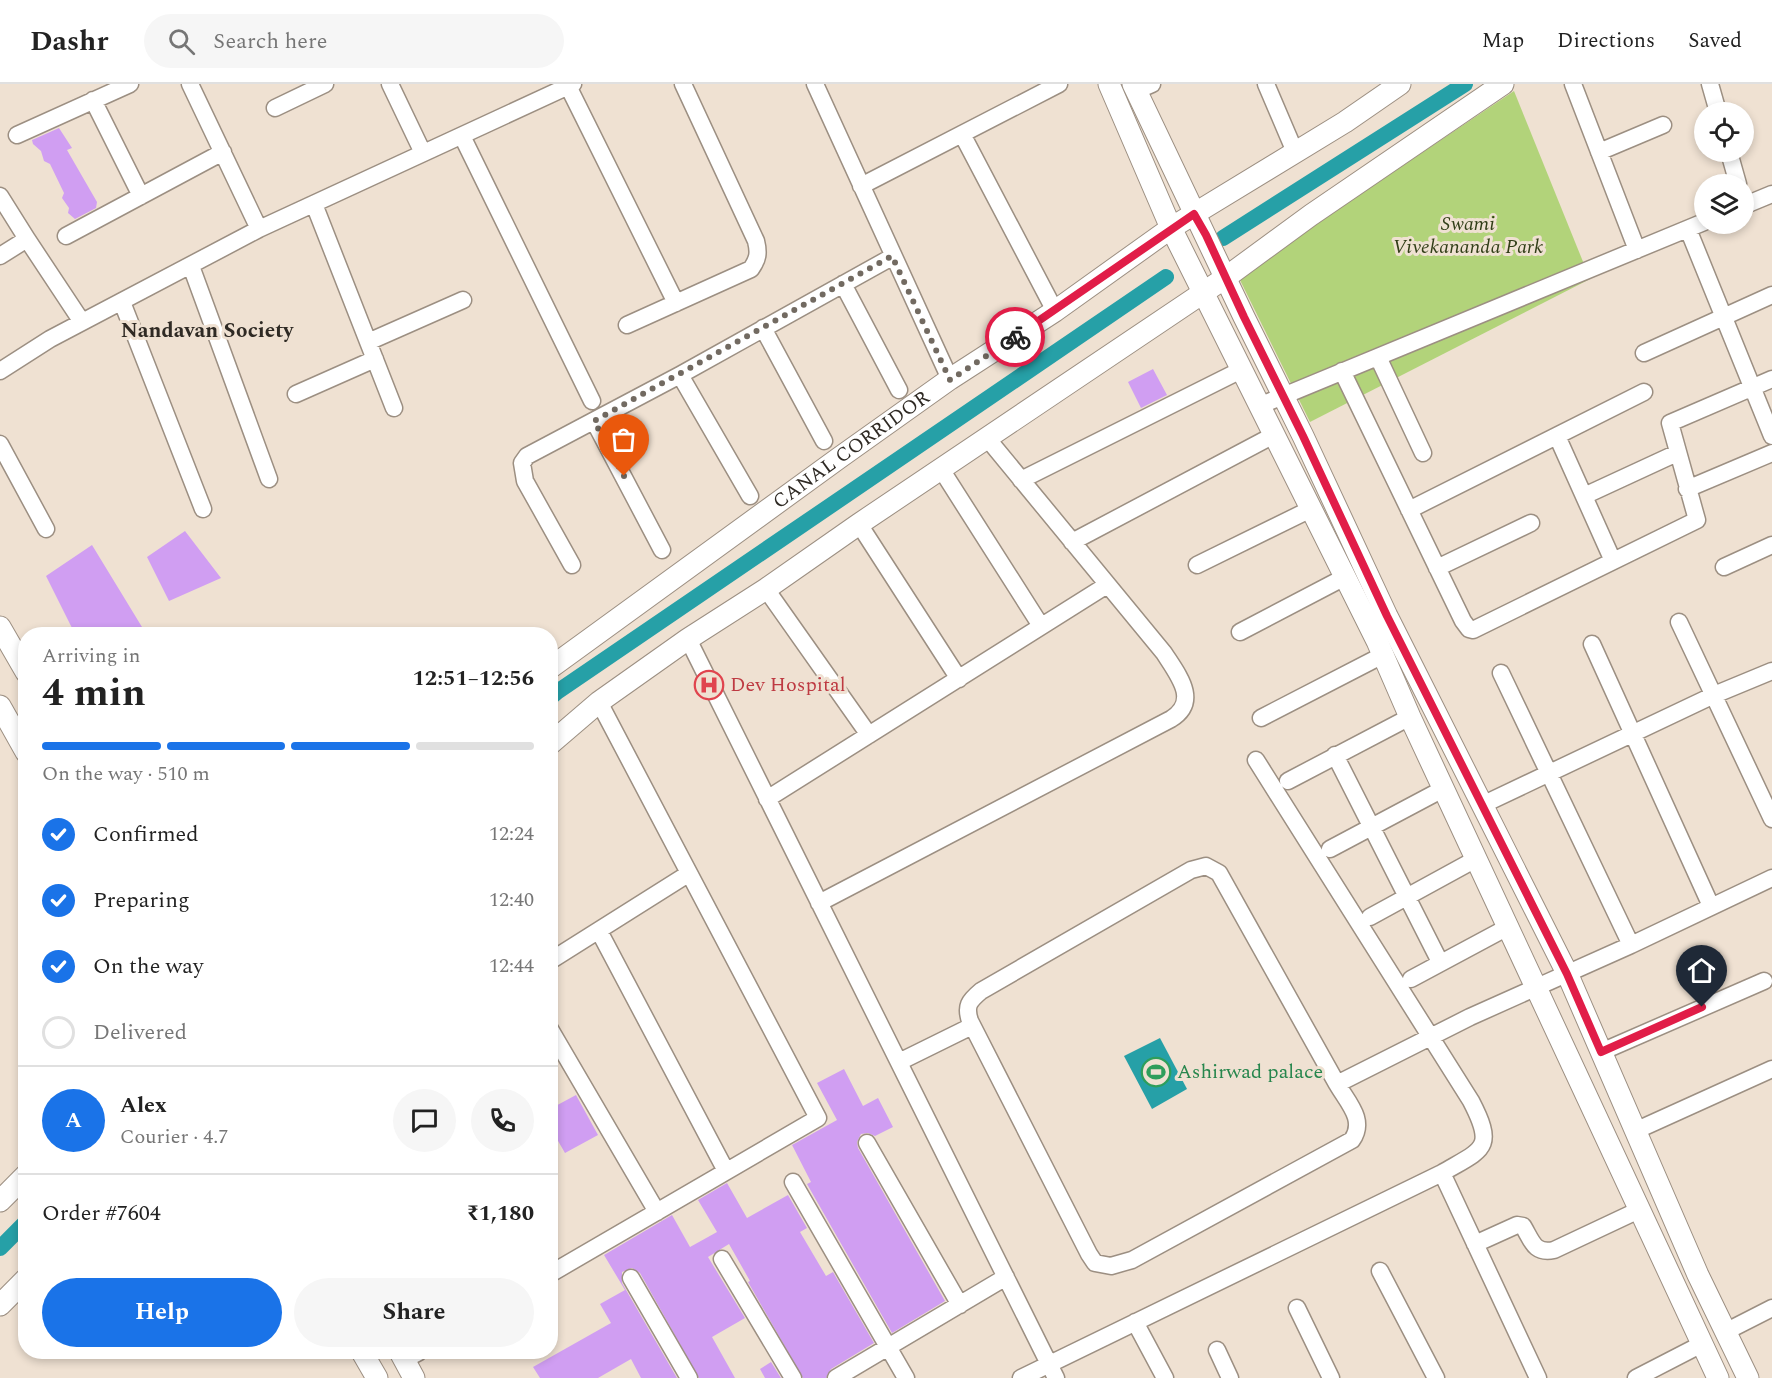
<!DOCTYPE html>
<meta charset="utf-8">
<style>
:root{--surface:#fff;--page:#f6f6f6;--text:#222;--muted:#767676;--line:#e0e0e0;--accent:#1a73e8}
body{margin:0;font-family:Spectral,serif;background:var(--page);color:var(--text);height:100vh;display:flex;flex-direction:column;font-size:22px;white-space:nowrap}
*{box-sizing:border-box;margin:0}
p{font-size:20px;color:var(--muted)}
.icon{flex:none;width:33px;height:33px;fill:none;stroke:currentColor;stroke-width:2;stroke-linecap:round;stroke-linejoin:round}
.map{position:relative;flex:1;overflow:hidden}
.drawer{position:absolute;left:18px;top:543px;width:540px;height:732px;display:flex;flex-direction:column;background:var(--surface);border-radius:24px;box-shadow:0 3px 9px #0003}
.drawer>*{flex:none}
.fabs{position:absolute;left:1694px;top:18px;display:grid;gap:12px}
.fabs a{display:grid;place-items:center;width:60px;height:60px;border-radius:50%;background:var(--surface);box-shadow:0 3px 9px #0003;font-size:30px}
.pin{position:absolute;display:grid;place-items:center;width:51px;height:51px;color:#fff;margin:-62px -26px;border-radius:50% 50% 50% 0;rotate:-45deg;box-shadow:0 0 6px #0007}
.pin .icon{rotate:45deg}
.courier{position:absolute;display:grid;place-items:center;width:60px;height:60px;margin:-30px;border:4px solid #e11d48;border-radius:50%;background:#fff;color:#222;box-shadow:0 2px 8px #0007}
.head em{font-style:normal;font-weight:700}
.head div{display:flex;flex-direction:column-reverse}
.head{display:flex;align-items:center;justify-content:space-between;height:102px;padding:0 24px}
h1{font-size:39px;font-weight:700;line-height:45px}
.bar{display:grid;grid-template-columns:repeat(4,1fr);gap:9px 6px;align-content:center;height:72px;padding:0 24px}
.bar i{height:8px;border-radius:4px;background:var(--line)}
.bar .on{background:var(--accent)}
.bar p{grid-column:span 4}
.line{display:flex;align-items:center;gap:15px;padding:0 24px;border-top:2px solid var(--line)}
.line div{flex:1}
.round{display:grid;place-items:center;flex:none;width:63px;height:63px;border-radius:32px;background:var(--page)}
ol{padding:0 24px;list-style:none}
li{display:flex;align-items:center;gap:18px;height:66px}
li p{margin-inline-start:auto}
li .icon{padding:6px;border-radius:50%;background:var(--accent);color:#fff;stroke-width:4}
li:last-child{color:var(--muted)}
li i{width:33px;height:33px;border:3px solid var(--line);border-radius:50%}
.action{display:flex;gap:12px;margin-top:auto;padding:12px 24px}
.action a{flex:1;height:69px;border-radius:36px;background:var(--accent);color:#fff;font-size:24px;font-weight:700;line-height:69px;text-align:center}
.action a+a{background:var(--page);color:var(--text)}
header{display:flex;align-items:center;gap:36px;box-sizing:border-box;height:84px;padding:0 30px;background:var(--surface);border-bottom:2px solid var(--line)}
header strong{font-size:28px}
nav{display:flex;gap:33px;margin-inline-start:auto;font-size:21px}
.search{width:420px;height:54px;background:var(--page);display:flex;align-items:center;gap:15px;box-sizing:border-box;padding:0 21px;border-radius:33px;color:var(--muted);font-size:22px}
.map>svg:first-child{display:block}
.green{fill:#b2d37a}
.water{fill:#26a0a7}
.lines{fill:none;stroke-linecap:round;stroke-linejoin:round}
.canal{stroke:#26a0a7;stroke-width:16}
.building{fill:#d09ef2}
.minor-casing{stroke:#9c8f82;stroke-width:19}
.tertiary-casing{stroke:#9c8f82;stroke-width:23}
.minor{stroke:#fff;stroke-width:16}
.tertiary{stroke:#fff;stroke-width:21}
.done{stroke:#726a61;stroke-width:6;stroke-dasharray:0 10.8}
.route{stroke:#e11d48;stroke-width:8}
.labels{text-anchor:middle;dominant-baseline:central;stroke-width:6;stroke-linejoin:round;paint-order:stroke}
.park-label{font-size:20px;font-style:italic;fill:#313e17;stroke:#efe1d2}
.street-label{font-size:20px;fill:#2f2a24;stroke:#efe1d2}
.health-label{font-size:20px;fill:#be3a42;stroke:#efe1d2;text-anchor:start}
.leisure-label{font-size:20px;fill:#27864d;stroke:#efe1d2;text-anchor:start}
.neighbourhood-label{font-size:21px;font-weight:bold;fill:#2f2a24;stroke:#efe1d2}
</style>
<header>
<strong>Dashr</strong>
<div class="search"><svg class="icon" aria-label="search" viewBox="0 0 24 24"><circle cx="10" cy="10" r="6"/><path d="M15 15l6 6"/></svg>Search here</div>
<nav><a>Map</a><a>Directions</a><a>Saved</a></nav>
</header>
<div class="map">
<svg width="1772" height="1294" viewBox="0 0 1772 1294">
<rect width="100%" height="100%" fill="#efe1d2"/>
<path class="green" d="M1514,7L1590,195L1310,338L1238,192Z"/>
<path class="water" d="M1160,954L1187,1005L1152,1025L1124,972Z"/>
<g class="lines">
<path class="canal" d="M1223,154L1465,0
M550,614L557,608L1166,193
M0,1164L26,1138"/>
</g>
<path class="building" d="M59,44L72,64L67,66L97,118L96,124L75,135L68,129L69,124L62,114L64,109L50,80L44,77L41,67L33,60L32,56Z
M1153,285L1167,311L1141,324L1128,298Z
M185,447L221,494L169,517L147,473Z
M92,461L142,543L120,550H75L46,492Z
M844,985L863,1022L878,1014L893,1043L875,1052L868,1049L861,1050L857,1058L858,1064L945,1217L892,1249L807,1100L811,1098L792,1061L837,1036L817,999Z
M576,1011L598,1051L565,1069L550,1043V1025Z
M727,1099L747,1134L788,1111L807,1144L800,1148L826,1192L833,1188L874,1259L831,1285L826,1294H803L748,1198L750,1197L729,1160L708,1173L745,1234L712,1253L735,1294H699L640,1189L632,1184L622,1188V1199L677,1294H641L631,1275L598,1294H540L533,1283L611,1239L600,1220L625,1206L604,1171L672,1131L690,1163L717,1148L698,1116Z
M771,1278L781,1294H765L760,1285Z"/>
<g class="lines">
<g class="minor-casing">
<path id="minor" d="M190,0L259,145
M390,0L423,69
M815,0L950,295
M1266,0L1295,68
M1573,0L1637,166
M1710,0L1718,28
M568,2L676,219
M1136,7L1152,0
M93,16L141,112
M275,24L325,0
M962,50L1055,227
M17,51L130,0
M462,52L592,317
M1599,68L1663,41
M1729,68L1738,100
M861,102L1059,0
M0,112L27,155L0,172
M314,120L394,324
M1743,122L1772,110
M1688,145L1772,352
M66,152L223,68
M27,155L82,238
M191,182L269,395
M843,200L899,306
M122,218L203,425
M627,241L751,185C758,175 759,169 756,157L683,0
M763,244L824,357
M368,258L463,216
M1644,269L1772,211
M1378,273L1423,369
M0,287L50,255L259,145L573,0
M1342,287L1463,537L1469,545L1473,546L1697,436L1670,339L1772,295
M680,291L750,412
M296,310L375,275
M1259,322L1704,138
M594,337L662,466
M1557,352L1613,477
M0,360L46,445
M941,385L1041,542
M1021,396L1241,286
M1687,405L1772,369
M1584,412L1677,369
M1409,426L1644,308
M859,440L959,595
M1072,458L1274,351
M572,481L525,397L522,379L527,372L680,291L892,173
M1197,481L1311,425
M1724,483L1772,461
M1437,484L1531,439
M766,505L869,651
M1679,538L1772,735
M1240,548L1345,493
M688,555L1056,1294
M1592,560L1711,822
M1501,589L1631,861
M1261,634L1383,571
M1335,671L1440,878
M1288,697L1410,633
M767,715L1107,501
M1482,721L1714,611L1772,587
M1330,765L1443,705
M819,819L1171,635C1200,617 1178,591 1164,569L987,354
M1370,833L1476,775
M599,847L726,1087
M550,877L688,790
M1411,895L1508,843
M550,945L657,1128
M1601,968L1764,897
M899,978L972,942
M1337,1000C1348,1019 1366,1036 1352,1056L1132,1176L1111,1182L1095,1179L1089,1170L970,937C965,922 969,917 981,907L1191,786L1206,782L1219,789L1337,1000L1470,933L1631,861L1772,794
M1635,1047L1772,985
M867,1059L960,1221
M1442,1089L1538,1294
M793,1098L906,1294
M1475,1160L1517,1141L1523,1142C1532,1157 1534,1170 1554,1166L1639,1126
M722,1175L793,1294
M1380,1187L1436,1294
M550,1190L818,1034L599,618
M631,1194L689,1294
M1297,1224L1331,1294
M1135,1238L1165,1294
M1725,1248L1772,1224
M1217,1266L1230,1294
M404,1276L419,1268
M836,1294L1006,1193
M1021,1294L1442,1089C1483,1065 1496,1065 1471,1017L1256,676
M1636,1294L1702,1260"/>
</g>
<g class="tertiary-casing">
<g id="tertiary">
<path d="M1109,0L1171,144L1377,557L1410,633L1718,1294"/>
<path d="M1133,0L1244,233L1303,352L1387,532L1567,889L1698,1191L1748,1294"/>
<path d="M0,543L26,588"/>
<path id="s1" d="M550,584L839,374L950,295L1055,227L1171,144L1345,38L1400,0"/>
<path d="M0,622L26,668"/>
<path d="M550,660L599,618L688,555L766,505L859,440L1225,194L1311,131L1503,0"/>
<path d="M0,1117L26,1091"/>
<path d="M0,1221L26,1195"/>
<path d="M362,1268L377,1294"/>
<path d="M400,1268L414,1294"/>
</g>
</g>
<use href="#minor" class="minor"/>
<use href="#tertiary" class="tertiary"/>
</g>
<g class="lines">
<path class="done" d="M624,392L594,337L892,172L950,296L1015,253"/>
<path class="route" d="M1015,253L1194,130L1206,151L1244,233L1303,352L1387,532L1567,890L1601,968L1702,923"/>
</g>
<defs>
<g id="hospital-ring" transform="scale(1.5)"><circle r="9.5" fill="#efe1d2" stroke="#e0444e" stroke-width="1.5"/><path d="M-5-5h3v3.5h4V-5h3V5h-3V1.5h-4V5h-3Z" fill="#e0444e"/></g>
<g id="stadium-ring" transform="scale(1.5)"><circle r="9.5" fill="#efe1d2" stroke="#2e9e5b" stroke-width="1.5"/><path d="M0-5a6.5 5 0 1 0 0 10a6.5 5 0 1 0 0-10ZM-3.5-1.8h7v3.6h-7Z" fill="#2e9e5b"/></g>
</defs>
<g fill-rule="evenodd">
<use href="#hospital-ring" x="709" y="601"/>
<use href="#stadium-ring" x="1156" y="988"/>
</g>
<g class="labels">
<g class="park-label">
<text x="1468" y="140">Swami<tspan x="1468" dy="23">Vivekananda Park</tspan></text>
</g>
<g class="street-label">
<text stroke="none"><textPath href="#s1" startOffset="372">CANAL CORRIDOR</textPath></text>
</g>
<g class="health-label">
<text x="730" y="601">Dev Hospital</text>
</g>
<g class="leisure-label">
<text x="1177" y="988">Ashirwad palace</text>
</g>
<g class="neighbourhood-label">
<text x="207" y="247">Nandavan Society</text>
</g>
</g>
</svg>
<div class="fabs">
<a><svg class="icon" aria-label="locate" viewBox="0 0 24 24"><circle cx="12" cy="12" r="6"/><path d="M12 2v4M12 18v4M2 12h4M18 12h4"/></svg></a>
<a><svg class="icon" aria-label="layers" viewBox="0 0 24 24"><path d="M12 4l9 5-9 5-9-5zM3 14l9 5 9-5"/></svg></a>
</div>
<div class="pin" style="left:624px;top:392px;background:#ea580c"><svg class="icon" aria-label="bag" viewBox="0 0 24 24"><path d="M5 8h14l-1 12H6zM9 8a3 3 0 0 1 6 0"/></svg></div>
<div class="pin" style="left:1702px;top:923px;background:#1f2937"><svg class="icon" aria-label="home" viewBox="0 0 24 24"><path d="M3 11l9-7 9 7M6 9v11h12V9"/></svg></div>
<div class="courier" style="left:1015px;top:253px"><svg class="icon" aria-label="bike" viewBox="0 0 24 24"><circle cx="6" cy="16" r="4"/><circle cx="18" cy="16" r="4"/><path d="M6 16l4-8h5l3 8M10 8l3 8H6M13 5h3"/></svg></div>
<section class="drawer">
<div class="head"><div><h1>4 min</h1><p>Arriving in</p></div><em>12:51–12:56</em></div>
<div class="bar"><i class="on"></i><i class="on"></i><i class="on"></i><i></i><p>On the way · 510 m</p></div>
<ol>
<li><svg class="icon" aria-label="check" viewBox="0 0 24 24"><path d="M5 12l5 5 9-10"/></svg>Confirmed<p>12:24</p></li>
<li><svg class="icon" aria-label="check" viewBox="0 0 24 24"><path d="M5 12l5 5 9-10"/></svg>Preparing<p>12:40</p></li>
<li><svg class="icon" aria-label="check" viewBox="0 0 24 24"><path d="M5 12l5 5 9-10"/></svg>On the way<p>12:44</p></li>
<li><i></i>Delivered</li>
</ol>
<div class="line" style="height:108px"><b class="round" style="background:var(--accent);color:#fff">A</b><div><b>Alex</b><p>Courier · 4.7</p></div><a class="round"><svg class="icon" aria-label="chat" viewBox="0 0 24 24"><path d="M4 5h16v11H9l-5 4z"/></svg></a><a class="round"><svg class="icon" aria-label="phone" viewBox="0 0 24 24"><path d="M5 4h4l2 5-3 2q2 4 5 5l2-3 5 2v4C11 20 4 13 5 4z"/></svg></a></div>
<div class="line" style="height:78px"><div>Order #7604</div><b>₹1,180</b></div>
<div class="action"><a>Help</a><a>Share</a></div>
</section>
</div>
